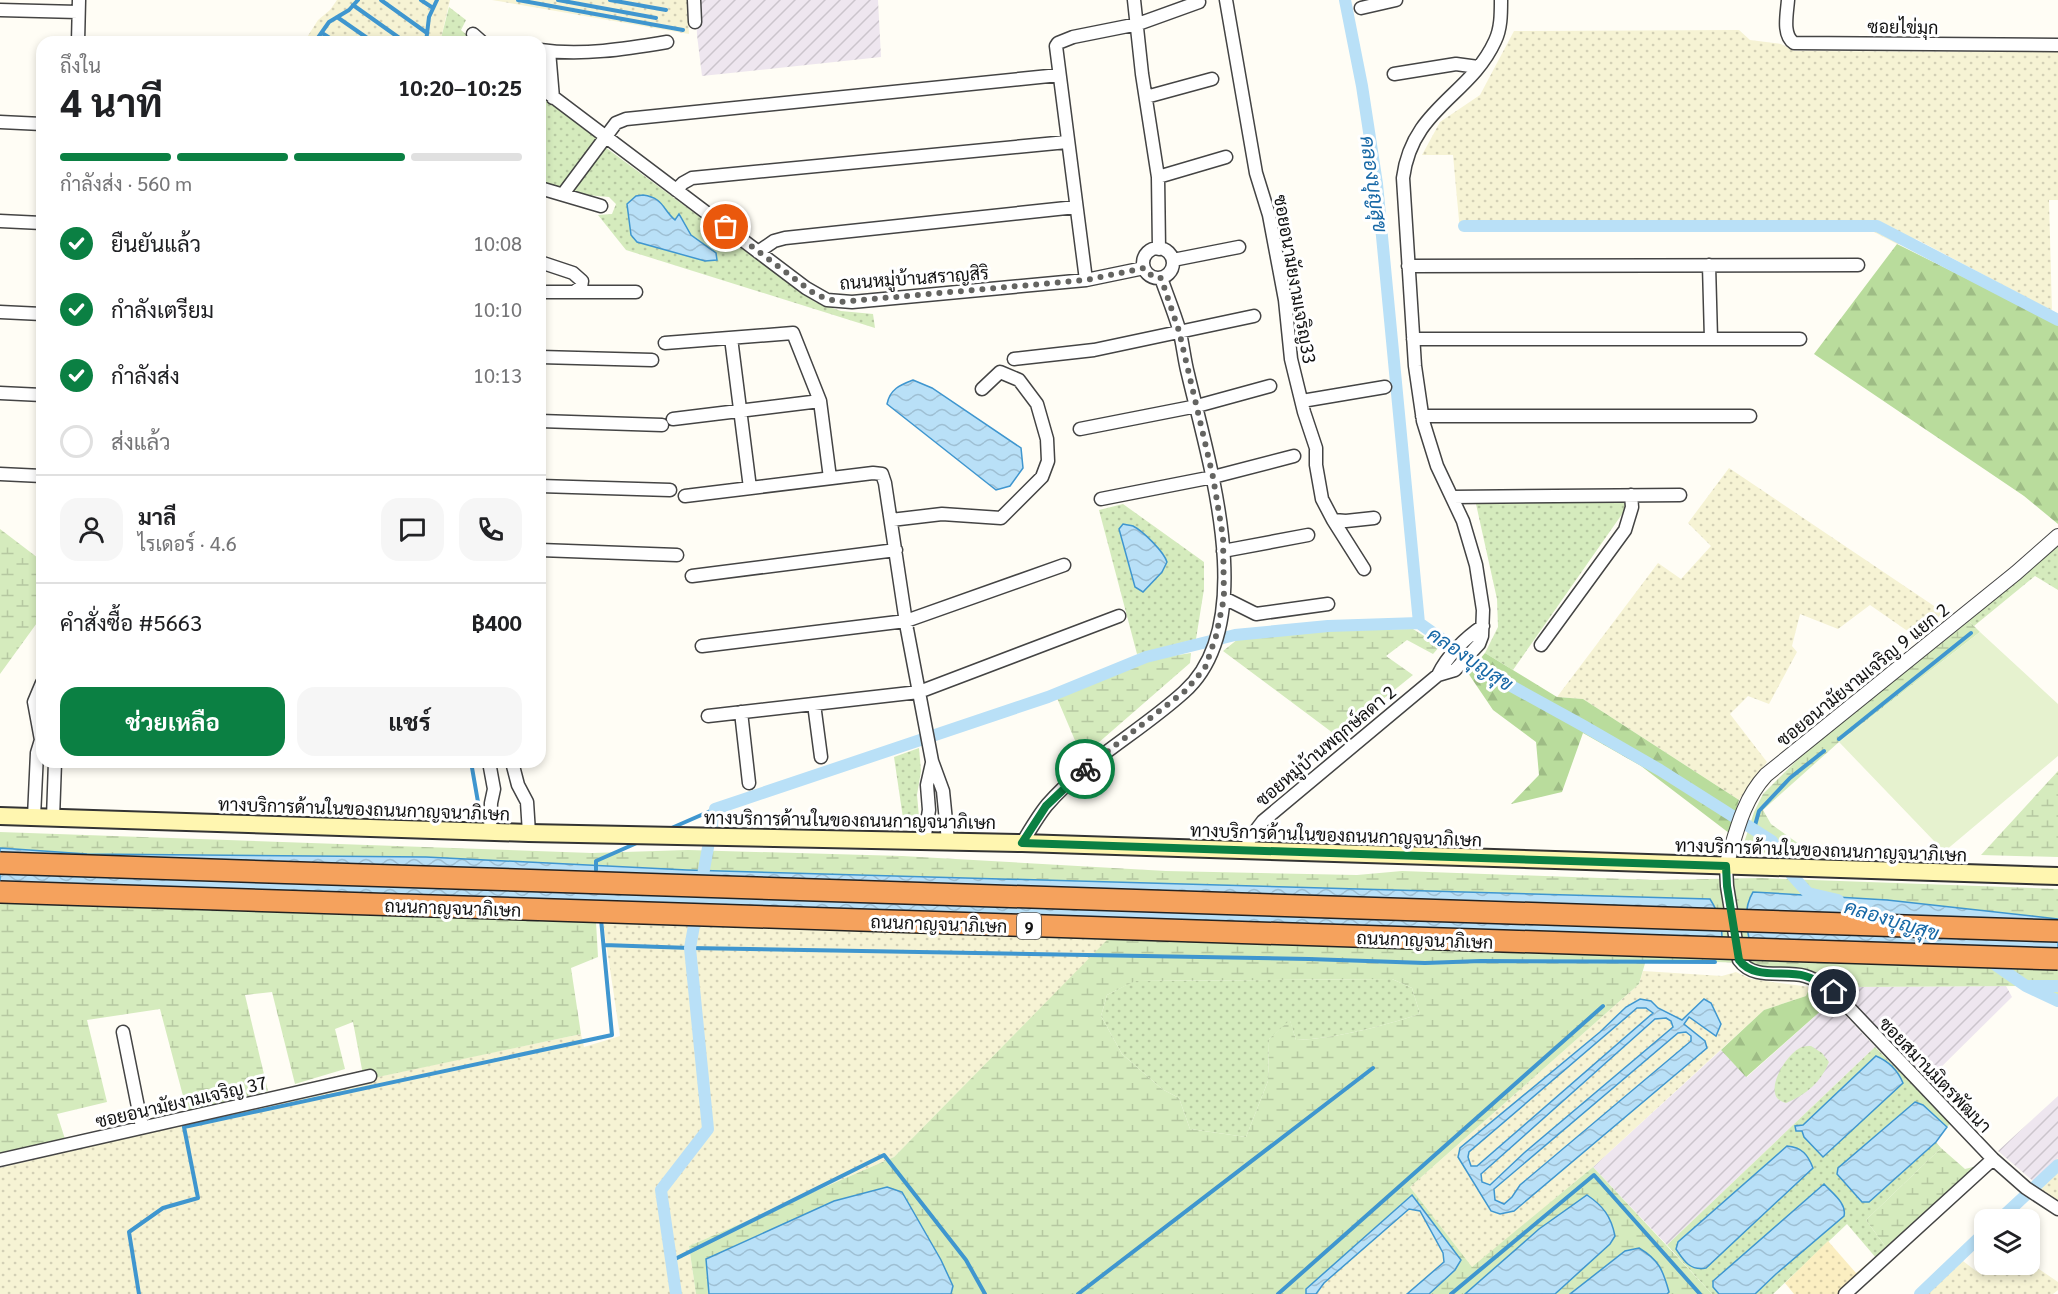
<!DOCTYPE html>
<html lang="th">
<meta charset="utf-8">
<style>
:root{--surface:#fff;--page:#f6f6f6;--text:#202124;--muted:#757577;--line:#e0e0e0;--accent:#0b8043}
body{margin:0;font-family:Georgia,Sarabun,serif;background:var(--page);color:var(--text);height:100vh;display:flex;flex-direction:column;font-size:22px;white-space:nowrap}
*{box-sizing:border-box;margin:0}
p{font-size:20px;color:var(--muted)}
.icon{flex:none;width:33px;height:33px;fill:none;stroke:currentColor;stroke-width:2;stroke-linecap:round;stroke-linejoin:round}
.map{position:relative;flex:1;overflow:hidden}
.drawer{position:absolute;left:36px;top:36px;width:510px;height:732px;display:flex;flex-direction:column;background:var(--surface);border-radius:18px;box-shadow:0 3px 9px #0003}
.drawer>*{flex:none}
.controls{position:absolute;left:1974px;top:1209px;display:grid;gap:12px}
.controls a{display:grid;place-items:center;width:66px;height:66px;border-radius:12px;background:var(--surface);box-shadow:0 3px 9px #0003;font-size:30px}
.pin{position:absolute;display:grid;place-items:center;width:51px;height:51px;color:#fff;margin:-26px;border:3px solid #fff;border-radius:50%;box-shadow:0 2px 6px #0007}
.courier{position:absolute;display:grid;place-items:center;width:60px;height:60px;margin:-30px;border:4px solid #0b8043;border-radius:50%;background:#fff;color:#222;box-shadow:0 2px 8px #0007}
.headline em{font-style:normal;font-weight:700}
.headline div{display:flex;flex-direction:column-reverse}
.headline{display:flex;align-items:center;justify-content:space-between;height:102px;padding:0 24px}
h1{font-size:39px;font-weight:700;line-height:45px}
.bar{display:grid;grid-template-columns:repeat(4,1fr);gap:9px 6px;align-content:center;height:72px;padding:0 24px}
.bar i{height:8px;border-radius:4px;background:var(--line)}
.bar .on{background:var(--accent)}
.bar p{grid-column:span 4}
.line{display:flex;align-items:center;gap:15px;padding:0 24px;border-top:2px solid var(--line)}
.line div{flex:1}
.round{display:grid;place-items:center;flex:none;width:63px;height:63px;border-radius:18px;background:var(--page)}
ol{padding:0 24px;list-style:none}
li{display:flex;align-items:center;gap:18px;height:66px}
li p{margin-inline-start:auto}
li .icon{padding:6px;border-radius:50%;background:var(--accent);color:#fff;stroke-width:4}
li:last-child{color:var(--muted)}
li i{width:33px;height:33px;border:3px solid var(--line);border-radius:50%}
.primary-button{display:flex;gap:12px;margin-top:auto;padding:12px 24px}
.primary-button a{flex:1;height:69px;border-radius:18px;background:var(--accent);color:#fff;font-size:24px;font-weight:700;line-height:69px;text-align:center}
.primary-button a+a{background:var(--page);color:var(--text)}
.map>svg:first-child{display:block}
.industrial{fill:url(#industrial-furrows)}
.farmland{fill:url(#farmland-dots);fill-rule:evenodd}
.grass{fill:url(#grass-dots);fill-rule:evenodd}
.forest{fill:url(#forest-firs)}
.wetland{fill:url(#wetland-marsh);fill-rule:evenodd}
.sand{fill:url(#sand-dots)}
.pitch{fill:#e6f2cf}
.water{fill:url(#water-waves);stroke:#3f96cf;stroke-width:1.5;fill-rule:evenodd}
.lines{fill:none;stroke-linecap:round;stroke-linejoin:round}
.stream{stroke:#3f96cf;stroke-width:4}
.canal{stroke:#b9e0f7;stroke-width:12}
.minor-casing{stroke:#444;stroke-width:15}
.tertiary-casing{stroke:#444;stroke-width:16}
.secondary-casing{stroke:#333;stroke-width:20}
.minor{stroke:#fff;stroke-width:12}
.tertiary{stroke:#fff;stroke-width:14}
.secondary{stroke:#fff6b0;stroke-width:16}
.motorway-bridge-casing{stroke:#222;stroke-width:24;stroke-linecap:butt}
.motorway-bridge{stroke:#f5a25d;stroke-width:21}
.done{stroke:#646461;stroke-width:6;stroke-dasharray:0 10.8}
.route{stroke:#0b8043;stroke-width:8}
.labels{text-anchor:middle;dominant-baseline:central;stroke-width:6;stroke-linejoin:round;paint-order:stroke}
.shield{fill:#fff;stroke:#585858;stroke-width:1.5}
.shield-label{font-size:16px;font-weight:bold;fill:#111}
.street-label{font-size:18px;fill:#111;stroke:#fff}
.water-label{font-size:20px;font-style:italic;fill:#1768a6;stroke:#fff}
</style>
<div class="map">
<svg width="2058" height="1294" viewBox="0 0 2058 1294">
<defs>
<pattern id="industrial-furrows" width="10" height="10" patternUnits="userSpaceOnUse" patternTransform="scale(1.5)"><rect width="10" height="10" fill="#eee6ef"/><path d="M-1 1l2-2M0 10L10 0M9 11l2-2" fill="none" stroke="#cbc4cc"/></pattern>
<pattern id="farmland-dots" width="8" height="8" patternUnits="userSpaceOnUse" patternTransform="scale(1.5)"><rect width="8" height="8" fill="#f6f3d4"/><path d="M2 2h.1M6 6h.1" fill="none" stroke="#d2cfb5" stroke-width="1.8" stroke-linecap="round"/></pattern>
<pattern id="grass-dots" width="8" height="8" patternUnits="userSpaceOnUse" patternTransform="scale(1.5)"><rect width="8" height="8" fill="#d5ebbd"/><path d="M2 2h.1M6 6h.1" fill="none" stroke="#b6c8a1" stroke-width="1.8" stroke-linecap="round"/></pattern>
<pattern id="forest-firs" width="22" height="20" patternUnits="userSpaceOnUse" patternTransform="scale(1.5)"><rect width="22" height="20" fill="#b9dc9c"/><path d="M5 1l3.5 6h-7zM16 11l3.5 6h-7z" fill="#9ebc85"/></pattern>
<pattern id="wetland-marsh" width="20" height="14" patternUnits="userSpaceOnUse" patternTransform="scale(1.5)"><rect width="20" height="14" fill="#d5ebbd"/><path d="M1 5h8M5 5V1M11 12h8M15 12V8" fill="none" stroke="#b6c8a1"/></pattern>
<pattern id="sand-dots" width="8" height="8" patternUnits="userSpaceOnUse" patternTransform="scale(1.5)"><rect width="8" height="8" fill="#fbeec1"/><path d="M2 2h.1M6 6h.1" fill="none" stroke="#d6cba5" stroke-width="1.8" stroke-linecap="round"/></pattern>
<pattern id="water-waves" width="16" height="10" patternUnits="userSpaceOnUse" patternTransform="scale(1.5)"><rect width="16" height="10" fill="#b9e0f7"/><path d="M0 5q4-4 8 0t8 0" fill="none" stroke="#9ebfd3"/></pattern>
</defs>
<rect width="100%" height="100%" fill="#fffdf5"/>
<path class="industrial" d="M696,0H878L881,57L702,76L697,35Z
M2006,986L2012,997L1928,1080L1860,1009L1841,991L1845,987Z
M1832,1001L1875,1047L1667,1245L1593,1167L1721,1050L1747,1077Z
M2058,1096V1158L2033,1181L1998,1151Z"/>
<path class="farmland" d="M337,0H450L440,42H304L318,20L330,10Z
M492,0H687L689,34Z
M1739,30L1750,40L1781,44L1794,51L2058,52V200H2049L2052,311L1916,239L1897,244L1872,231H1460L1453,155H1422L1440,122L1480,95L1514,31Z
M1729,468L1943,612L1919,639L1870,605L1838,629L1800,614L1792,646L1797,652L1769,704L1748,696L1730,714L1767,762L1739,800L1583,699L1557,697L1658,563L1681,579L1711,546L1688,523Z
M603,922L1108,940L894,1157L689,1246L696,1294H0V1168L364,1080L446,1062L581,1034L584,1047L620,1036Z
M1643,971L1722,976L1736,972L1751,979L1810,987L1806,996L1764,1010L1593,1167L1472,1268L1410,1187L1639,984ZM1640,999L1651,1001L1658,1008L1682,1020L1711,1003L1721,1024L1716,1035L1689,1017L1684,1023L1705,1041L1500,1214L1491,1211L1458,1157L1460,1148L1600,1032L1626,1007Z
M1637,1008H1646L1654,1012L1477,1166H1471L1468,1157L1469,1152Z
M1666,1018L1671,1021L1673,1027L1524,1153L1490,1185L1482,1182L1481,1174L1656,1019Z
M1678,1032H1686L1691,1036L1692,1041L1520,1185L1512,1198L1504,1204L1495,1200L1494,1189Z
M2058,1158V1202L2040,1190L2033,1181Z
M1409,1209L1420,1211L1443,1253L1444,1262L1407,1294H1316L1324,1283Z
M1959,1258L1976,1271L1984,1264H2030V1263L2058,1282V1290L2053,1294H1922Z"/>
<path class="grass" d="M449,7L466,20L461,30L475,42H440Z
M540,92L589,130L605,147L815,302L841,311L873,314L875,328L626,250L598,215L612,214L616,204L609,197L586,195L540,182Z
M1623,502L1627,507L1513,670L1485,653L1498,627L1497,599L1476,504Z
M1123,504L1204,562V589L1196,639L1137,654L1099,510Z
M2058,545V590L2035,576L1974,626L1969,621Z
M919,748L921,771L917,795L919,817L903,818L894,757Z
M1392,979L1412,988L1420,1014C1379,1027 1339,1038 1296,1040L1290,1021L1269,1039L1268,1081L1246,1137L1190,1129L1179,1098L1162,1089L1122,1054L1101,1016L1107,995L1134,981Z
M1811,1046L1822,1053L1829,1062C1821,1082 1806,1095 1786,1103C1785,1103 1779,1100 1778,1099C1766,1086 1788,1052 1802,1047C1805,1046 1808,1046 1811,1046Z
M1875,1047L1951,1123L1947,1127L1923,1105L1869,1202L1936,1142L1941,1148L1866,1220L1888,1250L1877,1259L1847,1224L1773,1294H1755L1776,1274L1713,1287L1719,1294H1712L1667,1245ZM1787,1147H1797L1678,1242Z"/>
<path class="forest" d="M1897,244L2058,324V524L2024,496L1814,354Z
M1485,653L1557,697L1583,699L1739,800L1729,833L1641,766L1583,733L1562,792L1511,804L1539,775L1536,742L1493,710L1468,673Z
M1810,987L1832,1001L1746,1077L1721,1050L1764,1010L1806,996Z"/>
<path class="wetland" d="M0,529L42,561V616L0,674Z
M1969,621L1980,632L1839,742L1763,810L1771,824L1813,854L1745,852V840L1754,812L1763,794L1803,754Z
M1413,629L1440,646L1433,654L1407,640L1386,656L1413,675L1337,736L1223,651L1238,639L1343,630Z
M1191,653L1190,663L1082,757L1057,698L1146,660Z
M2058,771V857L1981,855Z
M0,832L592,853L688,850L902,856L1166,871L1357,875L1402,871L1655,880L1761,878L2058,889V1005L2020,986L1845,987L1841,991L1829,978L1805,973L1766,970L1749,963L1646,960L1639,984L1410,1187L1472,1267L1593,1167L1712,1294H1555L1610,1244L1587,1195L1539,1229L1465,1294H1429L1455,1270L1412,1195L1306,1289V1294H951L953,1286L941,1260L902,1192L706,1259L709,1294H696L689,1246L894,1157L1107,940L596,922L598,957L571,968L581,1034L364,1080L353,1022L335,1029L345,1069L295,1084L272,992L245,995L268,1091L187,1111L160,1009L87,1020L107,1102L57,1114L65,1139L0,1154ZM1392,979L1412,988L1420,1014C1379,1027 1339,1038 1296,1040L1290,1020L1269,1039L1268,1081L1246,1137L1190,1129L1179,1098L1162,1089L1122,1054L1101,1016L1107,995L1135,981Z
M1941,1148L1965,1169L1981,1165L1888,1250L1866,1220Z"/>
<path class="sand" d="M1828,1241L1856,1273L1875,1257L1877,1259L1852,1294H1794L1785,1283Z"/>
<path class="pitch" d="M1980,632L2058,704V756L1939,856L1935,842L1839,742Z"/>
<path class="water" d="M643,195C664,198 662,209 675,220L679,214L691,235L716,253L717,260L705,261L637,242L631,235L627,204L636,196Z
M913,380L932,388L1021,448L1023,468L1010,486L996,490L887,404C890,389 900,385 913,380Z
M1123,524C1127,525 1130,525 1133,526C1143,531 1164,552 1167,562L1162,572L1143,592L1135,587L1119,529Z
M0,848L87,854L426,857L687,870L1710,899C1721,916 1723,931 1722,952L0,897Z
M1753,892L1887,900L2058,919V968L1753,957C1748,934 1741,912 1753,892Z
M1640,999L1651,1001L1658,1008L1682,1020L1704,999L1711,1003L1721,1024L1716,1036L1689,1017L1684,1024L1705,1041L1707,1048L1514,1211L1500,1214L1491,1211L1458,1157L1460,1148L1600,1032L1626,1007ZM1637,1008H1646L1653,1013L1477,1166H1471L1468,1157L1469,1152ZM1666,1018L1671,1021L1673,1027L1524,1153L1490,1185L1482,1182L1481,1174L1655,1019ZM1686,1032L1691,1036V1041L1520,1185L1512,1197L1504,1204L1495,1200L1494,1189L1678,1033Z
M1876,1056C1888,1061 1898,1071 1903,1083L1823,1157L1804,1137L1802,1131H1796L1795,1126L1803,1125Z
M1915,1102L1923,1105L1947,1127L1936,1142L1869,1202H1862L1837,1174L1838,1168Z
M1787,1146C1802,1147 1808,1155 1813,1168L1706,1268C1690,1271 1684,1261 1676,1249L1678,1242Z
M1824,1184C1832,1193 1847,1203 1844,1216L1776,1274L1755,1294H1719L1713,1287V1281Z
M887,1187L902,1192L941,1260L953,1286L951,1294H709L706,1259L834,1201Z
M1412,1195L1461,1260L1455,1270L1429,1294H1407L1444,1262L1443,1253L1420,1211L1409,1209L1324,1283L1316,1294H1306V1289Z
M1587,1195C1603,1206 1611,1216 1615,1236L1610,1244L1555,1294H1465L1539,1229Z
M1639,1248C1659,1260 1663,1270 1669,1292L1667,1294H1570L1625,1251Z"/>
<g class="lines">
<path class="stream" d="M381,0L427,33
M421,0L433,8
M518,0L683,30
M558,0L656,18
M610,0L666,10
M353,5L405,42
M337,17L373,42
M322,33L336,42
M315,42L329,22L349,10L358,0
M426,42L429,17L437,0
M1839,739L1971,633
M471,762L478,802
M1754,829L1759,811L1790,778L1824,751
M667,830L715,809
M596,870V861L639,842
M604,945L690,948L1309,959L1425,963L1481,961L1715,962
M671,1261L884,1155L966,1260L985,1294
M139,1294L129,1232L163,1208L198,1198L184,1127L612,1035L601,919
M1078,1294L1373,1068
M1278,1294L1603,1006
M1451,1294L1594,1175L1700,1294"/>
<path class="canal" d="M1345,0L1362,86L1377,184L1419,623L1495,677L1582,725L1660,770L1772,841L1791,874L1808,893L1838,900
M1464,226H1877L2058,320
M701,886L715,809L1048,697L1146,657L1235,635L1328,626L1419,623
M1987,959L2026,986L2058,1001
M2029,986H2058
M1999,1220L2058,1165
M676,1294L661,1190L708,1129L690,948L697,909
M1920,1294L1984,1233"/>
<g class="minor-casing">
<path id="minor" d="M694,0L695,22
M1134,0L1142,74L1158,177L1159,249
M1226,0L1256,173L1269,215L1285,300L1291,359L1304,412L1316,448V465L1322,499L1333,520L1346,521L1374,518
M1788,0C1787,14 1782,35 1794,43L2058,45
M1361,8L1396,0
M0,10L78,12
M473,34L482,42
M78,42L79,0
M540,50C582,56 625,49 667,42
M549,51L553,98
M1394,74L1456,64L1478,67
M540,87L806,288L827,300L852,302L1086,280L1144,268
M1146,97L1212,79
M0,122L42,124
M1158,177L1226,157
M540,188L601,206
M676,190L683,183L692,178L1067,142
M563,194L616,123L626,119L1059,75
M0,221L42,223
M1143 263a15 15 0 1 1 30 0a15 15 0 1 1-30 0Z
M758,252L774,241L785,238L1076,207
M1173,260L1239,247
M540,262L573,273L582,281L581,287L574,292
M1709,265L1711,339
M1408,266L1858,265
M1086,280L1056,46L1058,43L1073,37L1138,24L1199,2
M540,292H636
M0,312L42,314
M731,338L750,488
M1413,339H1800
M665,343L793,333L820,401
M540,357L652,360
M1014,359L1094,350L1254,316
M0,393L42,395
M1302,401L1385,387
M1422,416H1750
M673,419L820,401L830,478
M540,421L662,425
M1080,429L1197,406L1270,386
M0,474L42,476
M540,486L670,490
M685,496L873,473L882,474L885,483L907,629L932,761L943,791L948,841
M1452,497L1680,495
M1101,499L1213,477L1294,456
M891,520L942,514L1001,518L1042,477L1048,461L1047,439L1037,404L1019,380L1000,372L982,389
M1333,520L1364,569
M540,550L677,555
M1223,551L1308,535
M692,576L896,550
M1224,598L1256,614L1328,604
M1541,645L1625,530L1632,507L1631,495
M702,646L906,621L1064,565
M1438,675C1447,656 1465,638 1483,626
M814,704L821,757
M741,712L749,783
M708,716L919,692L1119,616
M489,762L494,789L491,803L490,831
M512,762L518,785L527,802L529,833
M34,817L37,753L41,740L34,702L42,683
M53,818L55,762
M924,841L929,810L927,785L932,763
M1022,843C1030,830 1038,816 1047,805C1086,760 1140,732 1184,692C1261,623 1208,460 1188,374C1184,359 1183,344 1179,329C1174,312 1167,295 1161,278
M1246,850L1250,838L1263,821L1438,675L1455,670L1479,644L1482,636L1483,610L1476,565L1463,521L1437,466L1423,421L1415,366L1403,178C1412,108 1470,96 1495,41C1501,29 1501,14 1501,0
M1726,866L1727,886L1739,960C1754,981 1783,970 1805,976C1816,979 1825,986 1834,992L1993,1159L2026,1188L2058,1209
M123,1032L142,1127
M0,1160L370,1076
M1845,1294L1993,1159"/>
</g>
<g class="tertiary-casing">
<path id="tertiary" d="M1726,866C1736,834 1742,801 1766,775L2016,573L2058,536"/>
</g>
<g class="secondary-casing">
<path id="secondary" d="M0,816L529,833L1022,843L2058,876"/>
</g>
<use href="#minor" class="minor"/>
<use href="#tertiary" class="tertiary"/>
<use href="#secondary" class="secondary"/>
<g class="motorway-bridge-casing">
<path id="motorway-bridge" d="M0,863L2058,931
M0,892L2058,959"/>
</g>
<use href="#motorway-bridge" class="motorway-bridge"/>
</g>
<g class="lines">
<path class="done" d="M726,227L816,295L839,302L1086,280L1144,268L1153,277L1161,278L1179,331L1213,477L1223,537L1224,598L1216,636L1205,668L1185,691L1085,769"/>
<path class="route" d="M1085,769L1046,806L1022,843L1726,866L1727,886L1739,960C1754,980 1784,970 1805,976C1816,979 1825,986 1834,992"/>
</g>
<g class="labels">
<rect class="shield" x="1017" y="913" width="24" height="26" rx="4.5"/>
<g class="shield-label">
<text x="1029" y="926">9</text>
</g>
<g class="street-label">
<text transform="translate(1903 26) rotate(1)">ซอยไข่มุก</text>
<text transform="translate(914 277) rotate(-4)">ถนนหมู่บ้านสราญสิริ</text>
<text transform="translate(1296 279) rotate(80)">ซอยอนามัยงามเจริญ33</text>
<text transform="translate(1862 674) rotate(-39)">ซอยอนามัยงามเจริญ 9 แยก 2</text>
<text transform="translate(1325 745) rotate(-40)">ซอยหมู่บ้านพฤกษ์ลดา 2</text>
<text transform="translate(364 808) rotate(2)">ทางบริการด้านในของถนนกาญจนาภิเษก</text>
<text transform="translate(850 819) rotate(1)">ทางบริการด้านในของถนนกาญจนาภิเษก</text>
<text transform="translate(1336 834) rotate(2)">ทางบริการด้านในของถนนกาญจนาภิเษก</text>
<text transform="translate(1821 849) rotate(2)">ทางบริการด้านในของถนนกาญจนาภิเษก</text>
<text transform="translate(453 907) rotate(2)">ถนนกาญจนาภิเษก</text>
<text transform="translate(939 923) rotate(2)">ถนนกาญจนาภิเษก</text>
<text transform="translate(1425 939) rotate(2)">ถนนกาญจนาภิเษก</text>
<text transform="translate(1936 1074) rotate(46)">ซอยสมานมิตรพัฒนา</text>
<text transform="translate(181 1101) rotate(-13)">ซอยอนามัยงามเจริญ 37</text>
</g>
<g class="water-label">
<text transform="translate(1375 184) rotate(82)">คลองบุญสุข</text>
<text transform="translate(1471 658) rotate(34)">คลองบุญสุข</text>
<text transform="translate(1892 919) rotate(17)">คลองบุญสุข</text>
</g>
</g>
</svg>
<div class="controls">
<a><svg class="icon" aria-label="layers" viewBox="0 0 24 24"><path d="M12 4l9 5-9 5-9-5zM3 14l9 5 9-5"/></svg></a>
</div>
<div class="pin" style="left:726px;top:227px;background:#ea580c"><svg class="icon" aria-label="bag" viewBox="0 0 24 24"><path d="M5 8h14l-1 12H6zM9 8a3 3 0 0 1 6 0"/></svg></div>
<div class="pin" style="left:1834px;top:992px;background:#1f2937"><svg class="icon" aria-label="home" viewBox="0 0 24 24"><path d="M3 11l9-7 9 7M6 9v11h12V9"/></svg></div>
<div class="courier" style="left:1085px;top:769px"><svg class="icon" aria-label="bike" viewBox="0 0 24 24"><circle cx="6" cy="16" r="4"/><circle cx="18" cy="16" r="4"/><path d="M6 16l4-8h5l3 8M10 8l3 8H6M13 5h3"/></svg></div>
<section class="drawer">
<div class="headline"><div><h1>4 นาที</h1><p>ถึงใน</p></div><em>10:20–10:25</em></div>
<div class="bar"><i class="on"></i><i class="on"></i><i class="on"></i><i></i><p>กำลังส่ง · 560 m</p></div>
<ol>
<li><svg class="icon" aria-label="check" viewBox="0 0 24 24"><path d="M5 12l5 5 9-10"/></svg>ยืนยันแล้ว<p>10:08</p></li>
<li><svg class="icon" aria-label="check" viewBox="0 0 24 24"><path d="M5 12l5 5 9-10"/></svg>กำลังเตรียม<p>10:10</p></li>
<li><svg class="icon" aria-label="check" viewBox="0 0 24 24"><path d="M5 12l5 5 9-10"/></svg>กำลังส่ง<p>10:13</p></li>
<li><i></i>ส่งแล้ว</li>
</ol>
<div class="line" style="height:108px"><a class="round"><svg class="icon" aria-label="person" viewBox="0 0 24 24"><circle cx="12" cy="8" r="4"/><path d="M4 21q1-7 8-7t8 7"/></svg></a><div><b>มาลี</b><p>ไรเดอร์ · 4.6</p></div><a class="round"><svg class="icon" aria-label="chat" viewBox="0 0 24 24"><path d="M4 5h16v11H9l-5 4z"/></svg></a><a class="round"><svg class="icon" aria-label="phone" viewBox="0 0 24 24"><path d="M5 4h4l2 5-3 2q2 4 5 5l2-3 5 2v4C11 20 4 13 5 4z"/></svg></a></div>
<div class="line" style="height:78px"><div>คำสั่งซื้อ #5663</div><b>฿400</b></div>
<div class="primary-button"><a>ช่วยเหลือ</a><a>แชร์</a></div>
</section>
</div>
